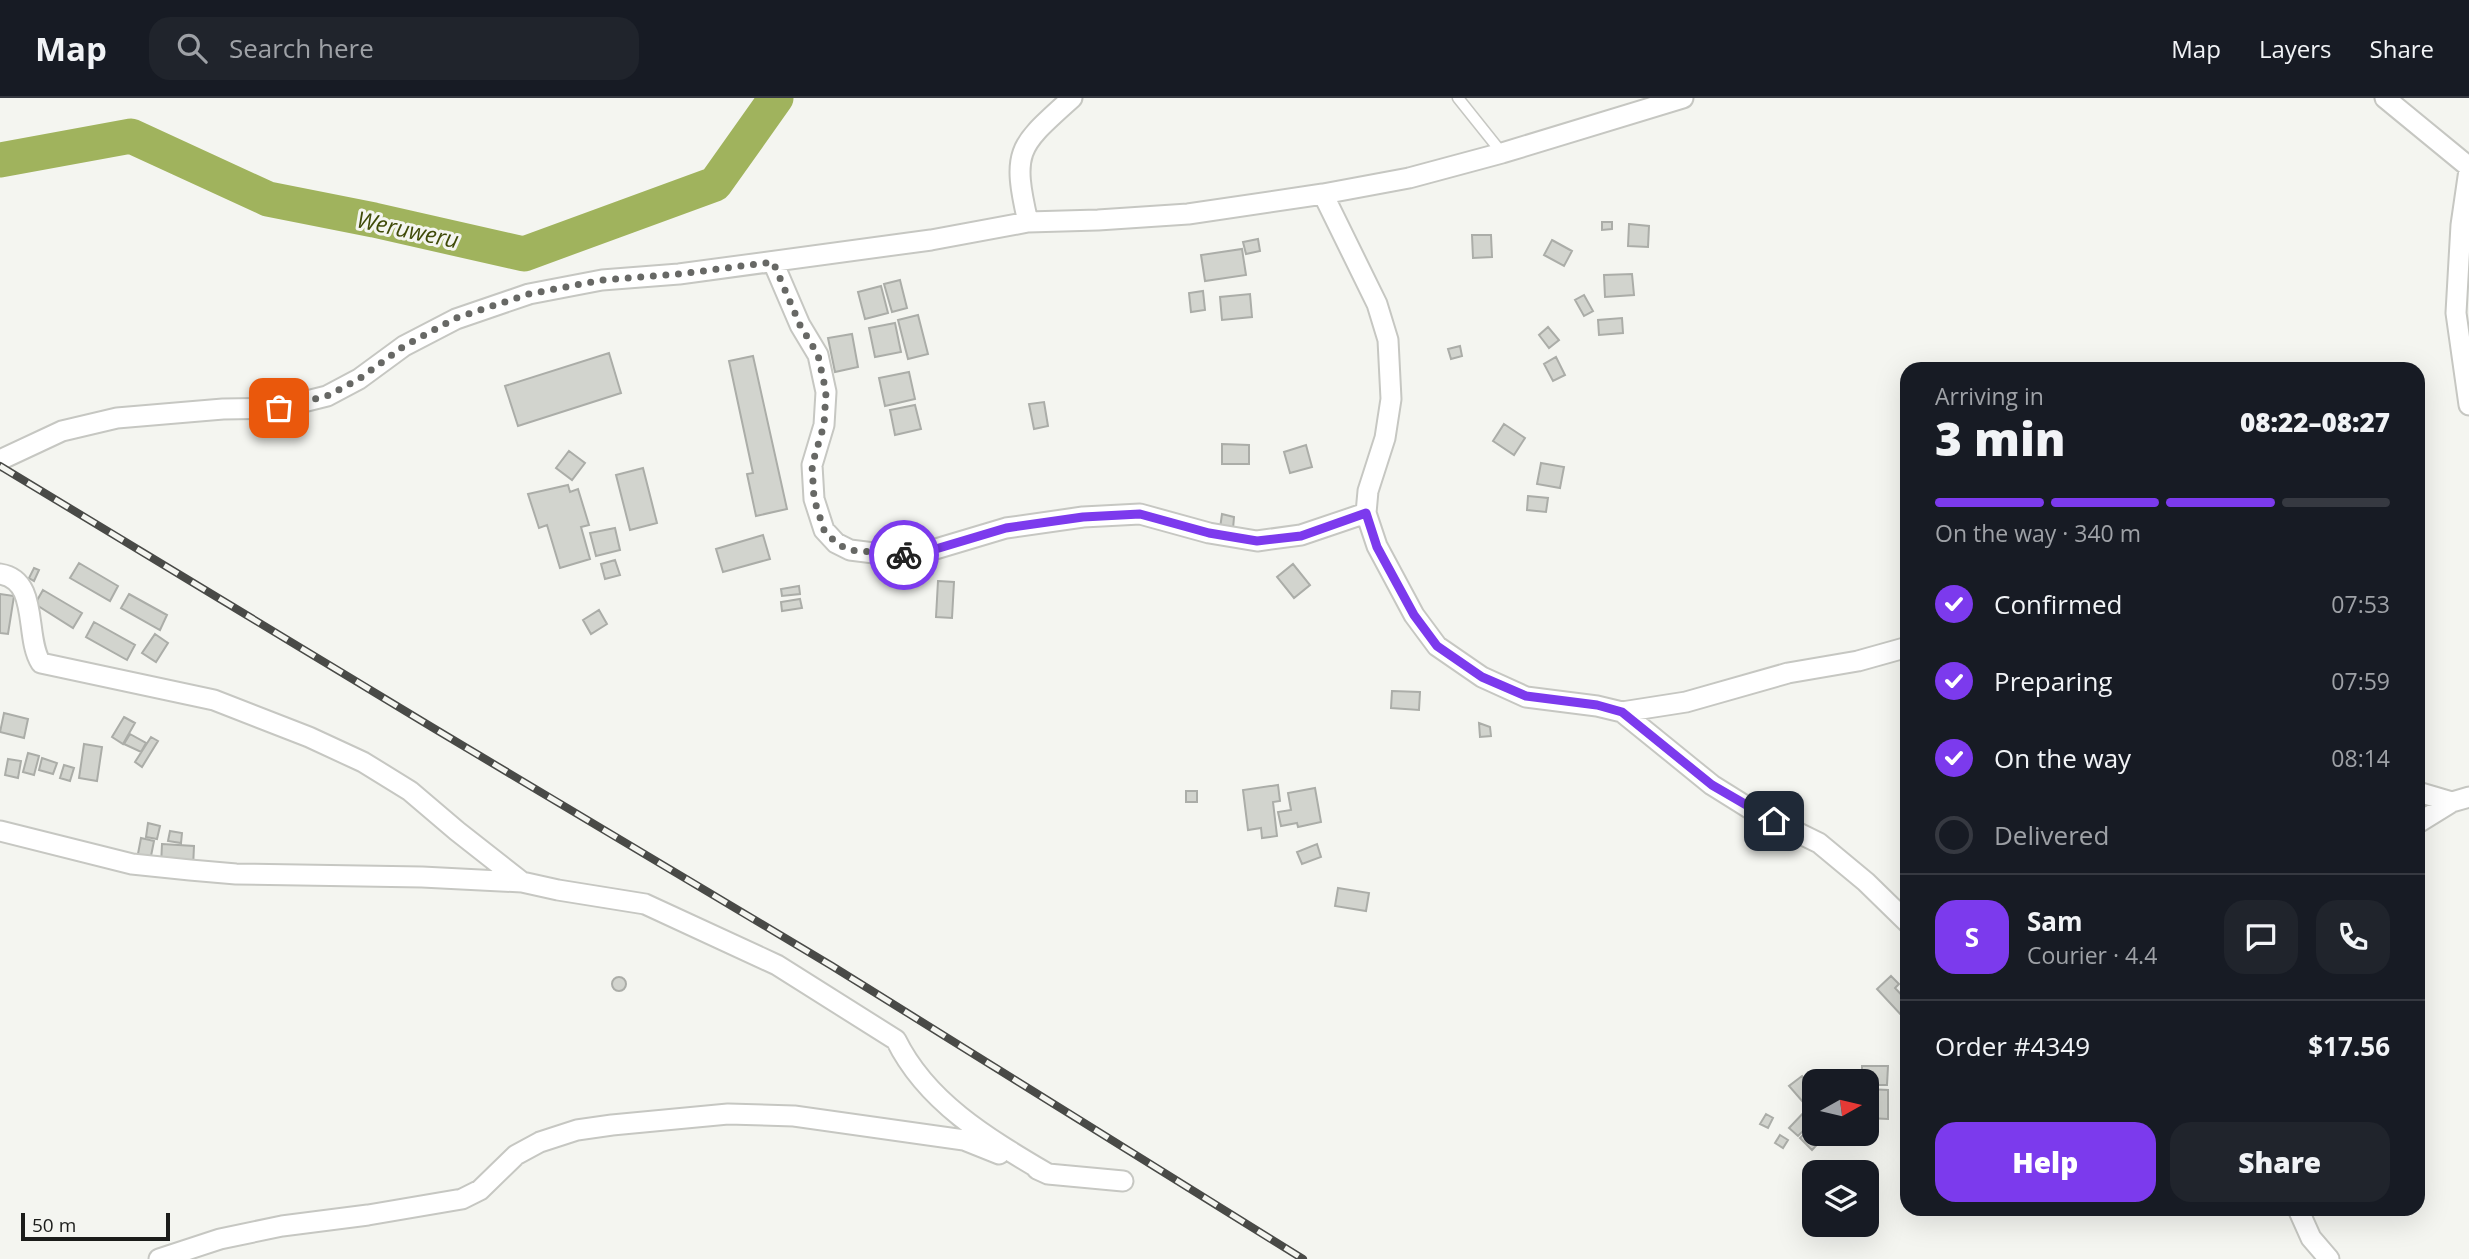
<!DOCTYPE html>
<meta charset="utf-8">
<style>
:root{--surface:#171b24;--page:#20242c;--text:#f1f3f6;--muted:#9ea1a6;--line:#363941;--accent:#7c3aed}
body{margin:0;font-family:"Open Sans",sans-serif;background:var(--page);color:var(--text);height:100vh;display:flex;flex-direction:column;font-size:26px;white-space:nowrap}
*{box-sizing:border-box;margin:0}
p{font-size:23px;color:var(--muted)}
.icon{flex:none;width:38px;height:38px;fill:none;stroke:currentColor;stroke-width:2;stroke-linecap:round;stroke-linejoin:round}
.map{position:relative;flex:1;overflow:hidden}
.drawer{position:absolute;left:1900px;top:264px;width:525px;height:854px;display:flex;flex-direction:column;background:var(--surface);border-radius:21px;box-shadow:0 7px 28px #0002}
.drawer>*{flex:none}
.needle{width:46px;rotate:82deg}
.fabs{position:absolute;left:1802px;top:971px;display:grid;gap:14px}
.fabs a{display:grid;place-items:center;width:77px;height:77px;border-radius:14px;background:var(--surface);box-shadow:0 7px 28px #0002;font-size:35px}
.scale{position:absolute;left:21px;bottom:18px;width:149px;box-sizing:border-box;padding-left:7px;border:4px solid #1b1c1a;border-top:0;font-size:19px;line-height:24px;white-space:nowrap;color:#1b1c1a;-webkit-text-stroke:5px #f4f5f0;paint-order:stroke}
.pin{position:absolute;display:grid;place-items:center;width:60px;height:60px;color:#fff;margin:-30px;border-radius:14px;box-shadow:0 4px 10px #0006}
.courier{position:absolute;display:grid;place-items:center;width:70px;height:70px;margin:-35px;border:5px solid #7c3aed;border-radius:50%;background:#fff;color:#222;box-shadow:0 2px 9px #0007}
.summary em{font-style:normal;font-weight:800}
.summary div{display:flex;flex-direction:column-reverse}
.summary{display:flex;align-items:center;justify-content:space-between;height:119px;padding:0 35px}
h1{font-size:46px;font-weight:800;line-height:52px}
.bar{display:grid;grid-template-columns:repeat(4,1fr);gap:10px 7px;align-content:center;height:84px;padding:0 35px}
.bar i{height:9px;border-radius:5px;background:var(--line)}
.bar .current{background:var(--accent)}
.bar p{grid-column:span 4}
.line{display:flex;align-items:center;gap:18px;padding:0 35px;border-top:2px solid var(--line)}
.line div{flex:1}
.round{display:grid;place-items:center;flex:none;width:74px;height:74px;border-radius:21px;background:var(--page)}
ol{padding:0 35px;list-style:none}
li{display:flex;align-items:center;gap:21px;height:77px}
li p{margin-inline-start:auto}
li .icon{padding:7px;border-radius:50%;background:var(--accent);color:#fff;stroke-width:4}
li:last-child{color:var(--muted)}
li i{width:38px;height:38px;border:4px solid var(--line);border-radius:50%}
.button{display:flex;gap:14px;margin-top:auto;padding:14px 35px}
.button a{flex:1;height:80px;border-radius:21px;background:var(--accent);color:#fff;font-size:28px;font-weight:800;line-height:80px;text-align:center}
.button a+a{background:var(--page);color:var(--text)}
header{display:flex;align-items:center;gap:42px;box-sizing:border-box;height:98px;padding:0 35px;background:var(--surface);border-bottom:2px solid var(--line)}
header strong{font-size:33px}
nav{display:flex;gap:38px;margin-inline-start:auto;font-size:24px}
.search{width:490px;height:63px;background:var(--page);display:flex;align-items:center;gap:18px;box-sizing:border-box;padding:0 24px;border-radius:21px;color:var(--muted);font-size:26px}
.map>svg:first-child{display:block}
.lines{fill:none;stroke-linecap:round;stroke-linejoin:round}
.river{stroke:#a0b35d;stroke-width:35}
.building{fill:#d2d4ce;stroke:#abada8;stroke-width:2}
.lane-casing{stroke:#c6c7c2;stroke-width:13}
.street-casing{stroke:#c6c7c2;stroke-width:23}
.lane{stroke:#fff;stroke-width:10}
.street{stroke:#fff;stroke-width:19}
.rail-casing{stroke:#494a47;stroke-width:8}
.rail{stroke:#f4f5f0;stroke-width:5;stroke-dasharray:16;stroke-linecap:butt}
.done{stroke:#676865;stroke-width:7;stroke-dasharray:0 12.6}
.route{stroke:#7c3aed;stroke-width:9}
.labels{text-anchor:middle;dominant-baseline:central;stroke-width:6;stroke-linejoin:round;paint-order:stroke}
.water-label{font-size:23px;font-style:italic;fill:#3f4a08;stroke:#f4f5f0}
</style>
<header>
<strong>Map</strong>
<div class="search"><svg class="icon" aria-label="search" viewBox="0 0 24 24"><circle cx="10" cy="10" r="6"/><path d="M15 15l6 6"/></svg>Search here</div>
<nav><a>Map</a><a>Layers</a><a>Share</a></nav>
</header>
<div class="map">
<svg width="2469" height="1161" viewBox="0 0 2469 1161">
<rect width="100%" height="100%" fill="#f4f5f0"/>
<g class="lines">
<path class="river" d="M0,62L131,38L268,101L374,122L524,156L715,86L776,0"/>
</g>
<path class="building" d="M1602,124H1612V131L1602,132Z
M1629,126L1649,128L1648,149L1628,148Z
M1472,137H1491L1492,159L1473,160Z
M1258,141L1260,153L1246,156L1243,144Z
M1552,142L1572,153L1564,168L1544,157Z
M1242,151L1246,177L1205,183L1201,157Z
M1632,176L1634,197L1605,199L1604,177Z
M900,182L907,210L892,214L884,186Z
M881,188L888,215L865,221L858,194Z
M1203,193L1205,212L1191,214L1189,195Z
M1250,196L1252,219L1222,222L1220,199Z
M1584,197L1593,213L1584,218L1575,202Z
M918,217L928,256L908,261L898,222Z
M1622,220L1623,235L1599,237L1598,222Z
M895,225L901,254L875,259L869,230Z
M1548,229L1559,242L1549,250L1539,237Z
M852,236L858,269L835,274L828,240Z
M1460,248L1462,258L1451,261L1448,251Z
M609,255L621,295L518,328L505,288Z
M753,258L787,411L756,418L747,376L753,375L729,263Z
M1556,259L1565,277L1553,283L1544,266Z
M909,274L915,301L885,308L879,280Z
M1044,304L1048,328L1034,331L1029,306Z
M915,307L921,331L895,337L890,312Z
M1504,326L1525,340L1514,357L1493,343Z
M1222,346L1249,347V366H1222Z
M1306,347L1312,369L1290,375L1284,354Z
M569,353L585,365L572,382L556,370Z
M1541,365L1564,369L1560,390L1537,386Z
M643,370L657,425L630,432L616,377Z
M568,387L570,394L578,391L589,427L581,429L590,461L560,470L547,427L539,430L528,396Z
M1528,398L1548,400L1546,414L1527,412Z
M1222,416L1234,419L1233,431L1220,430Z
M615,430L620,452L596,458L590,435Z
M763,437L770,461L723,474L716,451Z
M615,462L620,477L605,481L601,466Z
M79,465L118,488L110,503L70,480Z
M1293,466L1310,487L1294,500L1277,479Z
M34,470L39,472L34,483L29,480Z
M938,483L954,484L952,520L936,519Z
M799,488L800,496L782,498L781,491Z
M43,492L82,515L73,530L35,506Z
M0,496L14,498L8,536L0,535Z
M129,496L167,517L160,532L121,510Z
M800,501L802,510L782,513L781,504Z
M599,512L607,526L591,536L583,522Z
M94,524L135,547L127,562L86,539Z
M155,536L168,545L156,564L142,555Z
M1392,593L1420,594L1419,612L1391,610Z
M4,615L28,621L24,640L0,634Z
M124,619L135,625L123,646L112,639Z
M1479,625L1490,629L1491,638L1480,639Z
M130,636L146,645L141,654L124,646Z
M151,639L158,643L142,669L135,664Z
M84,646L102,649L97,683L79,680Z
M28,655L39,658L34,677L23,674Z
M42,660L57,665L53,676L39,672Z
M8,661L21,663L18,680L5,677Z
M64,667L74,670L70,683L60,680Z
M1278,687L1280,703L1273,704L1277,738L1262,740L1261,730L1248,732L1243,692Z
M1315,690L1321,724L1298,729L1297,725L1281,728L1278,714L1291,712L1288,695Z
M1186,693H1197V704H1186Z
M148,725L160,728L157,741L146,739Z
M170,733L182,735L181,745L168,743Z
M141,740L154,743L150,763L137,761Z
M162,746L194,748L193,770L161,767Z
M1317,746L1321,759L1302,766L1297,754Z
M1338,790L1369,795L1366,813L1335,808Z
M1891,878L1899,886L1895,890L1908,904V915L1903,919L1877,891Z
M612 886a7 7 0 1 1 14 0a7 7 0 1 1-14 0Z
M1862,968H1888L1887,987H1867V984H1862Z
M1802,978L1815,993L1803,1004L1789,988Z
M1867,991L1888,992V1021L1867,1020Z
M1809,1009L1815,1015V1021L1798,1038L1789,1030Z
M1766,1016L1773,1020L1768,1030L1760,1026Z
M1815,1025V1036H1827L1812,1052L1800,1040Z
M1780,1037L1788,1042L1783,1050L1775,1045Z"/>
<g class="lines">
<g class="lane-casing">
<path id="lane" d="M1458,0L1502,55"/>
</g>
<g class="street-casing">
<path id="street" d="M2385,0L2469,69
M2469,72L2461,127L2456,215L2469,307
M1323,96L1377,206L1388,242L1391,301L1385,340L1368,393L1366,415L1377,448L1414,517L1437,548L1482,579L1526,599L1597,608L1622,614L1712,687L1752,712L1819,745L1866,784L1908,825
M1028,124C1011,51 1019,48 1072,0
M773,164L800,227L818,257L826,294L824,327L812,367L814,401L824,432L836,445L850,452L898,458L929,453L1006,430L1083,419L1140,416L1209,435L1257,443L1301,437L1366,415
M0,362L62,333L117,320L223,311L279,310L327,298L359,281L404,248L456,221L529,196L602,182L679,176L931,142L1028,124L1098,122L1188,116L1323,96L1409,80L1502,55L1683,0
M0,476C40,482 24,539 41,565L214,602L309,639L363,664L410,693L457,733L522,784L558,792L645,806L777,867L896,942C927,1005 989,1041 1048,1076
M1622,614L1686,604L1788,575L1858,563L1908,549
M2418,694L2452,704L2469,699
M2418,725L2452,704
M0,733L132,766L190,772L236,776L422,779L522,784
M1037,1071L1048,1076L1123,1083
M2298,1111L2311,1140L2329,1161
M159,1161L220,1141L282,1128L368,1117L462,1101L480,1092L516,1057L540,1044L577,1032L612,1027L728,1016L794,1018L964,1042L999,1056"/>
</g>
<use href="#lane" class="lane"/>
<use href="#street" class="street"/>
<g class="rail-casing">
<path id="rail" d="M0,368L435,631L832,868L1303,1161"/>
</g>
<use href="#rail" class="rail"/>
</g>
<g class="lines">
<path class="done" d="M279,310L327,298L359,281L404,248L456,220L529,196L602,182L679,176L773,164L800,227L818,257L826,294L824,327L812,367L814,401L824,432L836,445L849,452L904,457"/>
<path class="route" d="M904,457L929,453L1006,430L1083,419L1140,416L1209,435L1257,443L1301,438L1366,415L1377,449L1414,517L1437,548L1482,579L1526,598L1597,607L1622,614L1712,687L1774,723"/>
</g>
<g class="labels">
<g class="water-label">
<text transform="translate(408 131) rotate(12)">Weruweru</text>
</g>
</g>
</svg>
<div class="fabs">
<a><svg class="needle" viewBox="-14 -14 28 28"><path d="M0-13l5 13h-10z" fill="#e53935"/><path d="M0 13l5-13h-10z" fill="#9ea1a6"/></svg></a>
<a><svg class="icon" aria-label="layers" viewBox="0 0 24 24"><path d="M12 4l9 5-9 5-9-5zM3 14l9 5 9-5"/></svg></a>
</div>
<div class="scale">50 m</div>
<div class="pin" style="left:279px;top:310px;background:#ea580c"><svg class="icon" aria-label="bag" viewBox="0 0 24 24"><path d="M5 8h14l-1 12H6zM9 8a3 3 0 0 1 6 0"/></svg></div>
<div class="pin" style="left:1774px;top:723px;background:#1f2937"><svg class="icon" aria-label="home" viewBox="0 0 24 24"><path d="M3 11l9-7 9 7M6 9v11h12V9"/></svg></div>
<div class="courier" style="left:904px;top:457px"><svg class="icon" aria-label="bike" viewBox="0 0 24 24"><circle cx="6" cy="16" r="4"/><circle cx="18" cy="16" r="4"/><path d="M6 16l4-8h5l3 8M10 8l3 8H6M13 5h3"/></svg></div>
<section class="drawer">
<div class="summary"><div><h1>3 min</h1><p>Arriving in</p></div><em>08:22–08:27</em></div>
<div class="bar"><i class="current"></i><i class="current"></i><i class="current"></i><i></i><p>On the way · 340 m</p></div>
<ol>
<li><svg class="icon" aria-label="check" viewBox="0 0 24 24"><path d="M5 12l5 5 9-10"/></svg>Confirmed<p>07:53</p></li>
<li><svg class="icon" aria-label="check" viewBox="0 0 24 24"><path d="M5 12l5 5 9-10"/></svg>Preparing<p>07:59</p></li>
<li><svg class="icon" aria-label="check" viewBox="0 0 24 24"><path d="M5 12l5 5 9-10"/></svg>On the way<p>08:14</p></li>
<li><i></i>Delivered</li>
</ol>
<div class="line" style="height:126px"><b class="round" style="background:var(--accent);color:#fff">S</b><div><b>Sam</b><p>Courier · 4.4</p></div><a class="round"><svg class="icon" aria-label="chat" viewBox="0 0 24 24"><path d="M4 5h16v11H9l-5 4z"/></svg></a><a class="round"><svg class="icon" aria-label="phone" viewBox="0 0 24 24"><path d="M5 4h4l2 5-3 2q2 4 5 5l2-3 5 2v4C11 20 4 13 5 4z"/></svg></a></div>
<div class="line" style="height:91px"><div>Order #4349</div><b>$17.56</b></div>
<div class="button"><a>Help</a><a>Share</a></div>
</section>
</div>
